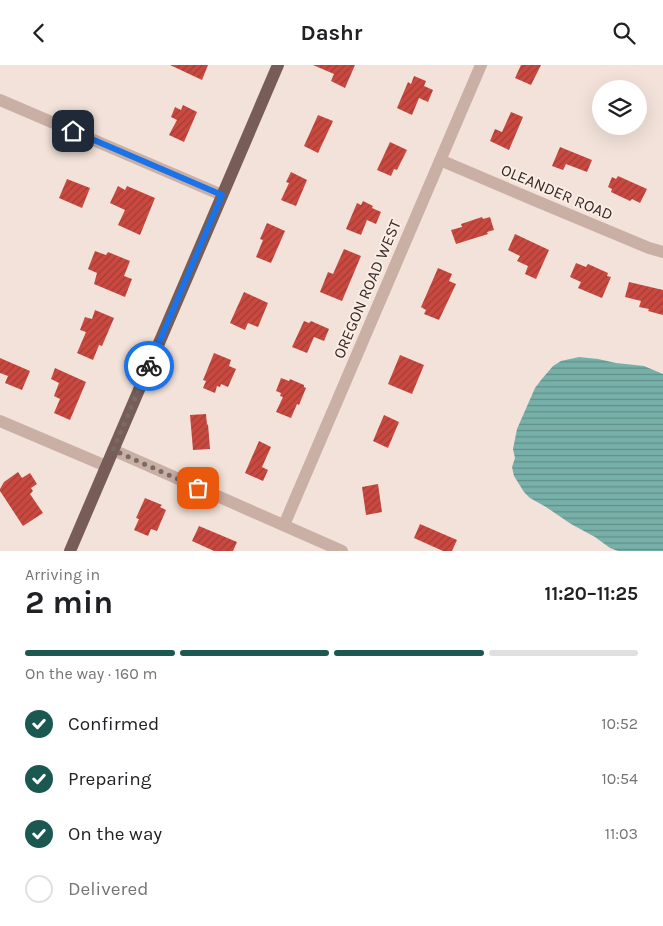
<!DOCTYPE html>
<meta charset="utf-8">
<style>
:root{--surface:#fff;--page:#f6f6f6;--text:#202124;--muted:#757577;--line:#e0e0e0;--accent:#1b5851}
body{margin:0;font-family:Karla,sans-serif;background:var(--page);color:var(--text);height:100vh;display:flex;flex-direction:column;font-size:19px;white-space:nowrap}
*{box-sizing:border-box;margin:0}
p{font-size:16px;color:var(--muted)}
.icon{flex:none;width:28px;height:28px;fill:none;stroke:currentColor;stroke-width:2;stroke-linecap:round;stroke-linejoin:round}
.map{position:relative;height:486px;overflow:hidden}
.drawer{display:flex;flex-direction:column;background:var(--surface);flex:1}
.drawer>*{flex:none}
.buttons{position:absolute;left:592px;top:15px;display:grid;gap:10px}
.buttons a{display:grid;place-items:center;width:55px;height:55px;border-radius:50%;background:var(--surface);box-shadow:0 5px 20px #0002;font-size:25px}
.pin{position:absolute;display:grid;place-items:center;width:42px;height:42px;color:#fff;margin:-21px;border-radius:10px;box-shadow:0 2px 8px #0006}
.courier{position:absolute;display:grid;place-items:center;width:50px;height:50px;margin:-25px;border:4px solid #1a73e8;border-radius:50%;background:#fff;color:#222;box-shadow:0 1px 6px #0007}
.summary em{font-style:normal;font-weight:700}
.summary div{display:flex;flex-direction:column-reverse}
.summary{display:flex;align-items:center;justify-content:space-between;height:85px;padding:0 25px}
h1{font-size:32px;font-weight:700;line-height:38px}
.bar{display:grid;grid-template-columns:repeat(4,1fr);gap:8px 5px;align-content:center;height:60px;padding:0 25px}
.bar i{height:6px;border-radius:4px;background:var(--line)}
.bar .current{background:var(--accent)}
.bar p{grid-column:span 4}
ol{padding:0 25px;list-style:none}
li{display:flex;align-items:center;gap:15px;height:55px}
li p{margin-inline-start:auto}
li .icon{padding:5px;border-radius:50%;background:var(--accent);color:#fff;stroke-width:4}
li:last-child{color:var(--muted)}
li i{width:28px;height:28px;border:2px solid var(--line);border-radius:50%}
header{display:flex;justify-content:space-between;align-items:center;height:65px;padding:0 25px;background:var(--surface);font-size:22px;font-weight:700}
.map>svg:first-child{display:block}
.water{fill:url(#water-rules)}
.building{fill:url(#building-hatch)}
.lines{fill:none;stroke-linecap:round;stroke-linejoin:round}
.minor{stroke:#caafa5;stroke-width:12}
.major{stroke:#785c57;stroke-width:12}
.done{stroke:#786a65;stroke-width:5;stroke-dasharray:0 9}
.route{stroke:#1a73e8;stroke-width:6}
.labels{text-anchor:middle;dominant-baseline:central;stroke-width:4;stroke-linejoin:round;paint-order:stroke}
.street-label{font-size:16px;fill:#362926;stroke:#faede5}
</style>
<header><svg class="icon" aria-label="back" viewBox="0 0 24 24"><path d="M15 5l-7 7 7 7"/></svg>Dashr<svg class="icon" aria-label="search" viewBox="0 0 24 24"><circle cx="10" cy="10" r="6"/><path d="M15 15l6 6"/></svg></header>
<div class="map">
<svg width="663" height="486" viewBox="0 0 663 486">
<defs>
<pattern id="water-rules" width="6" height="5" patternUnits="userSpaceOnUse" patternTransform="scale(1.25)"><rect width="6" height="5" fill="#77b0a8"/><path d="M0 2.5h6" fill="none" stroke="#628f89"/></pattern>
<pattern id="building-hatch" width="6" height="6" patternUnits="userSpaceOnUse" patternTransform="scale(1.25)"><rect width="6" height="6" fill="#c94940"/><path d="M-1 1l2-2M0 6l6-6M5 7l2-2" fill="none" stroke="#a43d35"/></pattern>
</defs>
<rect width="100%" height="100%" fill="#f2e2d9"/>
<path class="water" d="M579,292L598,294L616,298L644,301L663,309V486H618L610,483L595,472L571,459L546,442L530,433L524,427L514,411L512,402L515,393L513,384L517,364L535,323L541,315L553,301L561,296Z"/>
<path class="building" d="M170,0H208L202,15Z
M313,0H355L345,23L331,16L334,9Z
M521,0H541L531,20L515,13Z
M414,11L426,16L424,21L433,25L428,37L419,33L412,50L397,43L408,17L411,19Z
M183,40L197,47L184,77L169,70L177,55L171,52L175,42L181,45Z
M511,47L523,52L509,85L490,76L495,64L502,67Z
M318,50L333,56L318,88L304,81Z
M390,77L407,85L397,105L394,104L391,111L377,105Z
M560,82L592,95L587,107L566,99L563,105L552,101Z
M291,107L307,115L296,141L281,135L289,118L286,117Z
M618,111L647,124L640,138L632,134L630,136L611,127L612,124L608,122L612,112L616,114Z
M67,114L90,123L82,143L59,133Z
M118,121L125,125L127,121L155,133L140,170L118,160L125,145L110,138Z
M363,136L373,141L372,143L381,147L376,159L367,155L361,170L346,164L357,138L361,140Z
M482,152L483,154L490,152L494,165L487,167L488,169L456,179L451,165L462,162L461,159Z
M267,158L285,166L271,198L256,192L263,175L260,174Z
M515,169L549,185L536,214L525,209L528,201L517,196L520,191L508,185Z
M344,184L361,191L342,236L320,227L328,207L333,209Z
M95,186L106,190L108,187L130,196L124,211L132,214L125,232L94,219L97,208L88,204Z
M576,198L586,202L588,199L608,208L607,211L611,212L602,233L578,223L581,217L570,212Z
M438,203L452,209L449,216L456,219L439,255L424,249L426,245L421,242Z
M629,217L663,225V250L648,246L649,244L639,242L641,236L625,232Z
M244,227L268,238L258,262L248,258L245,265L230,258Z
M95,245L114,253L102,281L99,280L93,295L77,288L86,267L80,265L85,252L92,254Z
M304,256L309,258L311,256L329,264L324,276L314,272L307,288L292,282Z
M214,288L231,295L229,301L236,304L228,322L221,319L220,322L217,321L215,328L203,323L206,316L203,315Z
M400,290L424,300L412,329L388,319Z
M0,293L30,306L22,325L5,318L8,311L0,308Z
M55,303L86,317L70,355L54,348L60,334L54,331L59,318L51,314Z
M281,313L289,316L290,314L304,320V322L306,323L299,340L297,339L291,353L276,347L283,332L280,331L281,328L276,326Z
M206,349L207,360L208,359L210,384L193,385L190,350Z
M384,350L399,357L388,383L373,376Z
M259,376L271,382L262,402L268,405L263,416L245,408Z
M18,407L22,413L30,408L37,419L31,423L33,426L30,429L43,448L23,461L0,426V424L4,417Z
M378,419L382,447L366,450L362,422Z
M145,433L162,440L160,442L166,445L157,466L151,464L148,471L134,465L139,454L136,453Z
M420,459L457,475L452,486H443L414,473Z
M199,461L237,477L233,486H214L192,476Z"/>
<g class="lines">
<path class="minor" d="M0,35L222,130
M440,95L534,135L649,183L663,187
M0,356L106,401
M113,385L342,486
M284,460L481,0"/>
<path class="major" d="M70,486L278,0"/>
</g>
<g class="lines">
<path class="done" d="M149,301L113,385L198,423"/>
<path class="route" d="M73,66L222,130L149,301"/>
</g>
<g class="labels">
<g class="street-label">
<text transform="translate(557 127) rotate(23)">OLEANDER ROAD</text>
<text transform="translate(367 224) rotate(-67)">OREGON ROAD WEST</text>
</g>
</g>
</svg>
<div class="buttons">
<a><svg class="icon" aria-label="layers" viewBox="0 0 24 24"><path d="M12 4l9 5-9 5-9-5zM3 14l9 5 9-5"/></svg></a>
</div>
<div class="pin" style="left:198px;top:423px;background:#ea580c"><svg class="icon" aria-label="bag" viewBox="0 0 24 24"><path d="M5 8h14l-1 12H6zM9 8a3 3 0 0 1 6 0"/></svg></div>
<div class="pin" style="left:73px;top:66px;background:#1f2937"><svg class="icon" aria-label="home" viewBox="0 0 24 24"><path d="M3 11l9-7 9 7M6 9v11h12V9"/></svg></div>
<div class="courier" style="left:149px;top:301px"><svg class="icon" aria-label="bike" viewBox="0 0 24 24"><circle cx="6" cy="16" r="4"/><circle cx="18" cy="16" r="4"/><path d="M6 16l4-8h5l3 8M10 8l3 8H6M13 5h3"/></svg></div>
</div>
<section class="drawer">
<div class="summary"><div><h1>2 min</h1><p>Arriving in</p></div><em>11:20–11:25</em></div>
<div class="bar"><i class="current"></i><i class="current"></i><i class="current"></i><i></i><p>On the way · 160 m</p></div>
<ol>
<li><svg class="icon" aria-label="check" viewBox="0 0 24 24"><path d="M5 12l5 5 9-10"/></svg>Confirmed<p>10:52</p></li>
<li><svg class="icon" aria-label="check" viewBox="0 0 24 24"><path d="M5 12l5 5 9-10"/></svg>Preparing<p>10:54</p></li>
<li><svg class="icon" aria-label="check" viewBox="0 0 24 24"><path d="M5 12l5 5 9-10"/></svg>On the way<p>11:03</p></li>
<li><i></i>Delivered</li>
</ol>
</section>
